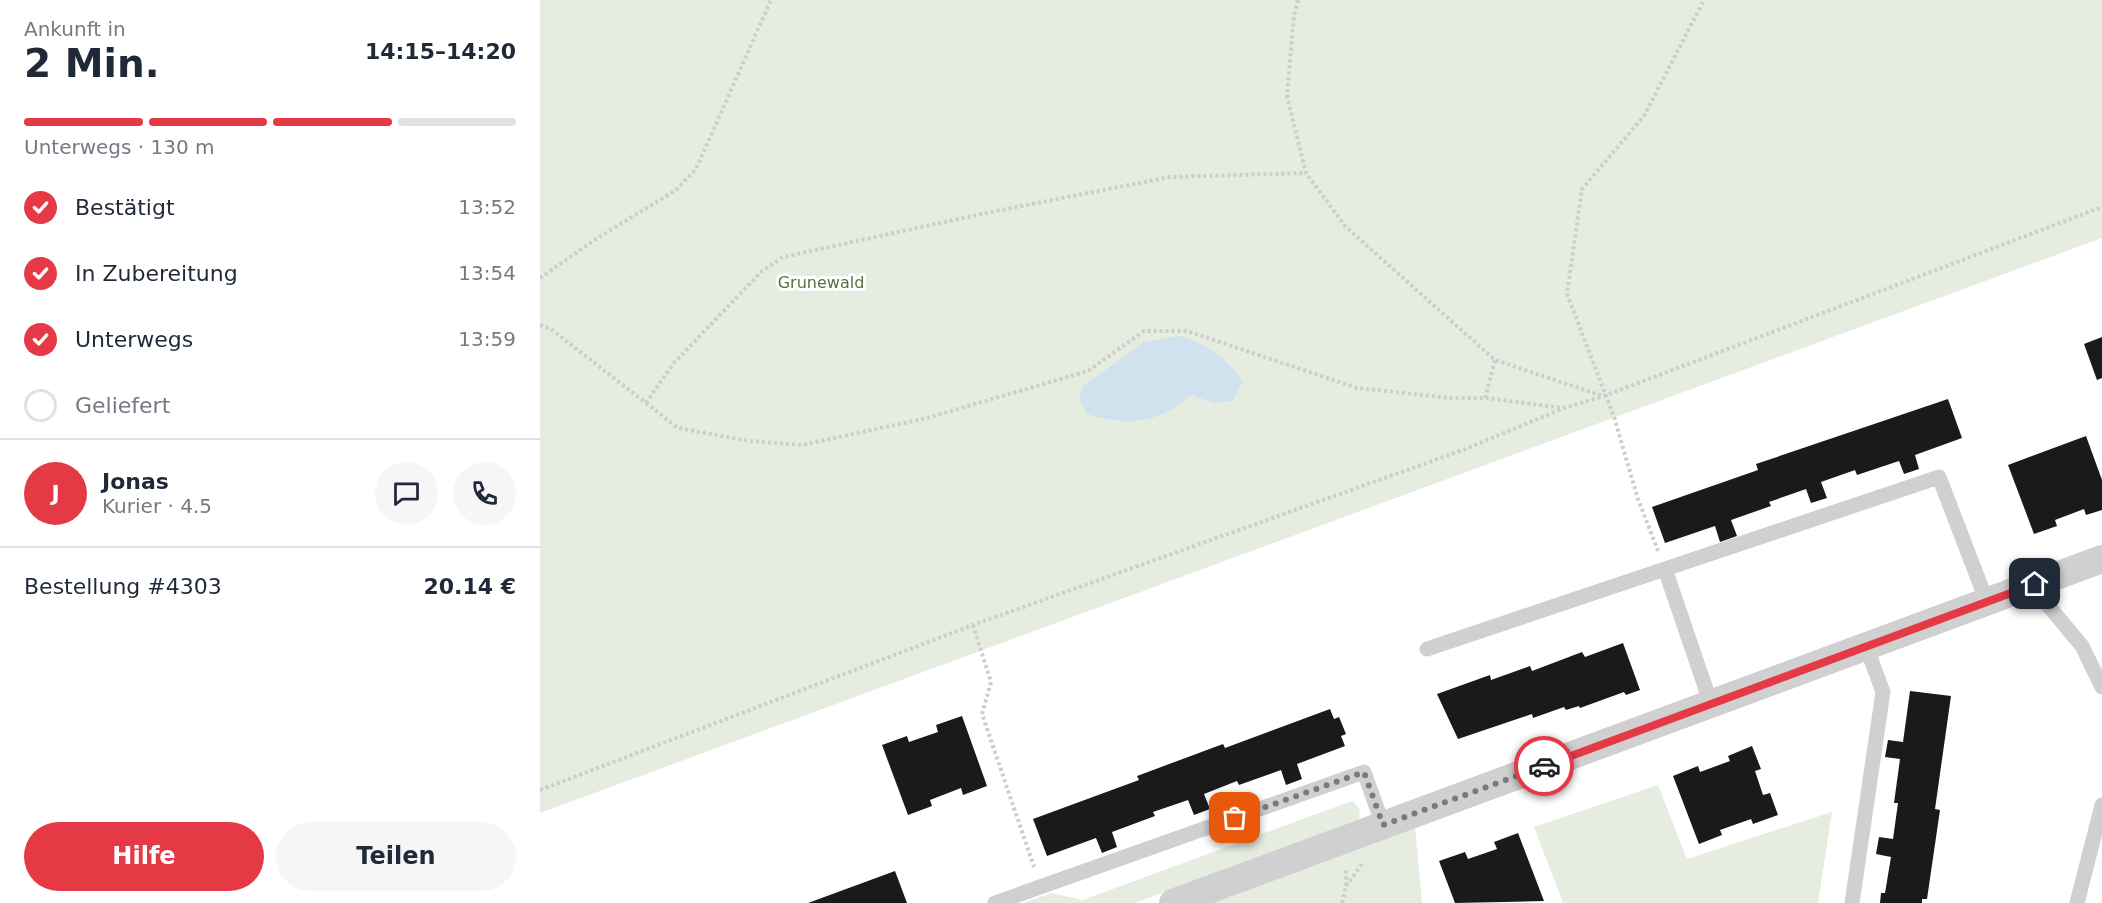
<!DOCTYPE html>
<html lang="de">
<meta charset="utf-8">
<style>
:root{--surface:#fff;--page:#f6f6f7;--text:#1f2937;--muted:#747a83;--line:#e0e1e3;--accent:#e63946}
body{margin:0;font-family:"DejaVu Sans",sans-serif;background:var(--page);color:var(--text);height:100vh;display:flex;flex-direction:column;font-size:22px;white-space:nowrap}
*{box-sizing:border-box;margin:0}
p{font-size:20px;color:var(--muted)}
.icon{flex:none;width:33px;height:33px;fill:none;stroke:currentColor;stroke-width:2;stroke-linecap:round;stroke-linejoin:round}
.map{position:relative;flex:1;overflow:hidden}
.details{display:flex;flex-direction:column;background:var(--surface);width:540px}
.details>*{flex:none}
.pin{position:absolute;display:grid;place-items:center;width:51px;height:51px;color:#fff;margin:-26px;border-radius:12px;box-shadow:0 3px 9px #0006}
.courier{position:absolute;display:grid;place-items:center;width:60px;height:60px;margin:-30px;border:4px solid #e63946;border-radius:50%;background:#fff;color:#222;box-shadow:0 2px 8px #0007}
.summary em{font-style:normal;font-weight:800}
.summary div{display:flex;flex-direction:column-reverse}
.summary{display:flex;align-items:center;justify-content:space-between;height:102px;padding:0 24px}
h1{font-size:39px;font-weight:800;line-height:45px}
.bar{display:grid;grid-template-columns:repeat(4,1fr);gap:9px 6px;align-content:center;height:72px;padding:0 24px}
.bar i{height:8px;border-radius:4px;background:var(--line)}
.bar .selected{background:var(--accent)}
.bar p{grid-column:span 4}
.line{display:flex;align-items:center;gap:15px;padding:0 24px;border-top:2px solid var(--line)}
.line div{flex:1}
.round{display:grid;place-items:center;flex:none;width:63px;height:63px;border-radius:32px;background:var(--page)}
ol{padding:0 24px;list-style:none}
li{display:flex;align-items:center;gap:18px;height:66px}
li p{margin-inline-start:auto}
li .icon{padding:6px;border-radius:50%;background:var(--accent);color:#fff;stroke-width:4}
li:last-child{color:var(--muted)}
li i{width:33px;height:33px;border:3px solid var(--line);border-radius:50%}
.button{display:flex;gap:12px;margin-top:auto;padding:12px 24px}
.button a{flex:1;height:69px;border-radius:36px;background:var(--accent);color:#fff;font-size:24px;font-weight:800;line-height:69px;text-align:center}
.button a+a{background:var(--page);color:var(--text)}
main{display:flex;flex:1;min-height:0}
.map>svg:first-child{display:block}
.green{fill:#e6ecdf}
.water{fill:#cfe2ee}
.building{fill:#1a1a1a}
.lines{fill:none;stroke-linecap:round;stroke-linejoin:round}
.path{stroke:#cdcdcd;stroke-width:4;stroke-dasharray:3 3;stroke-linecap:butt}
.lane{stroke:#d0d0d0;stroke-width:15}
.street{stroke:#d0d0d0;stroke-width:28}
.done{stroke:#7a7a7a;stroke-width:6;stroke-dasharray:0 10.8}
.route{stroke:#e63946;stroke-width:8}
.labels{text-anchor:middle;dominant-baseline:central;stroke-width:6;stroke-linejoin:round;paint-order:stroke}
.park-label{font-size:16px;fill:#56703f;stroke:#fff}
</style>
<main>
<section class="details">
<div class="summary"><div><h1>2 Min.</h1><p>Ankunft in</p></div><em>14:15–14:20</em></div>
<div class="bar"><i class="selected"></i><i class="selected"></i><i class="selected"></i><i></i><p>Unterwegs · 130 m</p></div>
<ol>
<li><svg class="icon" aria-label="check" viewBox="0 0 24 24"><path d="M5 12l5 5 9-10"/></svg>Bestätigt<p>13:52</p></li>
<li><svg class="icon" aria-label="check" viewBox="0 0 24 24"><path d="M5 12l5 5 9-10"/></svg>In Zubereitung<p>13:54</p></li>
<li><svg class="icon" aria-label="check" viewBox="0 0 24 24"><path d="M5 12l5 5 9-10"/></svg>Unterwegs<p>13:59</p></li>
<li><i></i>Geliefert</li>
</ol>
<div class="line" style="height:108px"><b class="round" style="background:var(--accent);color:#fff">J</b><div><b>Jonas</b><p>Kurier · 4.5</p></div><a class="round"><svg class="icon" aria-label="chat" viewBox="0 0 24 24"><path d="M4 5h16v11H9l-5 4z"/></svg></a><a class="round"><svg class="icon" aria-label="phone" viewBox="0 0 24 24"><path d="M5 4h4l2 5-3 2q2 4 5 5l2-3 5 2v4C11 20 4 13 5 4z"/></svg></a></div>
<div class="line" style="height:78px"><div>Bestellung #4303</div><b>20.14 €</b></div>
<div class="button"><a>Hilfe</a><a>Teilen</a></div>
</section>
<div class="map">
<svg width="1562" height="903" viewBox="0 0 1562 903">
<rect width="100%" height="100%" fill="#fff"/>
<path class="green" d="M0,0H1562V238L0,813Z
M1118,785L1147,859L1292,812L1278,903H1023L994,827Z
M809,802H814L820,810L819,819L814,821L595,903H484L511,893L543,900Z
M875,826L882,903H668Z"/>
<path class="water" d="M641,336C668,345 686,357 703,382L692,401L674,403L651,395C616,424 590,427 547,414L539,399L544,385L604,342Z"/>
<path class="building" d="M1562,337V378L1557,380L1544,344Z
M1408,399L1422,438L1375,455L1379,469L1364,474L1359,461L1317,475L1315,470L1281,482L1287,498L1271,503L1266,489L1229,502L1231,506L1191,520L1197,536L1180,542L1175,526L1125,543L1112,507L1218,470L1216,464Z
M1546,436L1562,480V510L1546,515L1544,509L1515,520L1517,526L1494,534L1468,465Z
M1083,643L1100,690L1086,695L1084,692L1040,708L1039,706L1026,710L1024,707L993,718L992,714L918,739L897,694L950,675L951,680L990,666L992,671L1042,652L1045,657Z
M1370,691L1411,696L1395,809L1400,810L1387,899H1382V903H1340L1341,893H1345L1351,857L1336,854L1339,837L1353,839L1358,803H1354L1360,759L1345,757L1348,740L1363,742Z
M790,709L794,719L799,717L806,734L801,736L805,746L757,764L762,779L746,785L741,770L699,785L697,781L664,794L670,809L654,815L648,800L613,812L615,816L572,832L577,847L562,853L556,838L507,856L493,819L599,780L597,776L683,744L685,748Z
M422,716L447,786L423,795L421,788L390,800L392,806L368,815L342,745L367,736L369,742L398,732L396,725Z
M1212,746L1221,769L1215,771L1223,795L1230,793L1238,815L1213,824L1211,819L1180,830L1182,835L1159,844L1133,776L1158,766L1160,772L1190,761L1188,756Z
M978,833L1004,901L915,903L899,861L925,852L928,859L957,849L954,842Z
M355,871L367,903H268Z"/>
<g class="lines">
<path class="path" d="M758,0L754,15L747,97L766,173L805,226L955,360L1063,396
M0,278L56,239L136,190L156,169L231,0
M0,325L11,329L138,428L209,441L262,445L387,418L548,371L604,331H647L817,388L911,398H945L1023,408
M945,398L955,360
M106,403L133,364L221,272L243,257L446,213L630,177L766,173
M1118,551L1098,499L1074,417L1027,294L1042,189L1104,116L1164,0
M433,625L451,682L442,714L494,867
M0,790L433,625L923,450L1024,408L1064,396L1562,207
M806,886L822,864
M802,903L806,886V868"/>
<path class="lane" d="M1125,569L1171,704
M1495,584L1502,598L1542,646L1562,687
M887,649L1399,477L1447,602
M455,903L824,772L843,825
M1312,903L1343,692L1326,646
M1537,903L1562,805"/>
<path class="street" d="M633,903L1562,559"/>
</g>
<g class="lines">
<path class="done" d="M695,818L824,772L843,825L1004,766"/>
<path class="route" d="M1004,766L1495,584"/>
</g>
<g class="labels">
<g class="park-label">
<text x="281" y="282">Grunewald</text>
</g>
</g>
</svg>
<div class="pin" style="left:695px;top:818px;background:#ea580c"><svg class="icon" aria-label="bag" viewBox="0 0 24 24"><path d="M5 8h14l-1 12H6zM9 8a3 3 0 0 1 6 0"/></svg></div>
<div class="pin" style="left:1495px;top:584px;background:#1f2937"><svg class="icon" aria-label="home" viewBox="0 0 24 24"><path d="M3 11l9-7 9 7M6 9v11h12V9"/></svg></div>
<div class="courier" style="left:1004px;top:766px"><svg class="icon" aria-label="car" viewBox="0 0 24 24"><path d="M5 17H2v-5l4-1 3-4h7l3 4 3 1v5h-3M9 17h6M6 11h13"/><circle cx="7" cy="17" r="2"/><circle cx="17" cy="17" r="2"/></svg></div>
</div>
</main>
